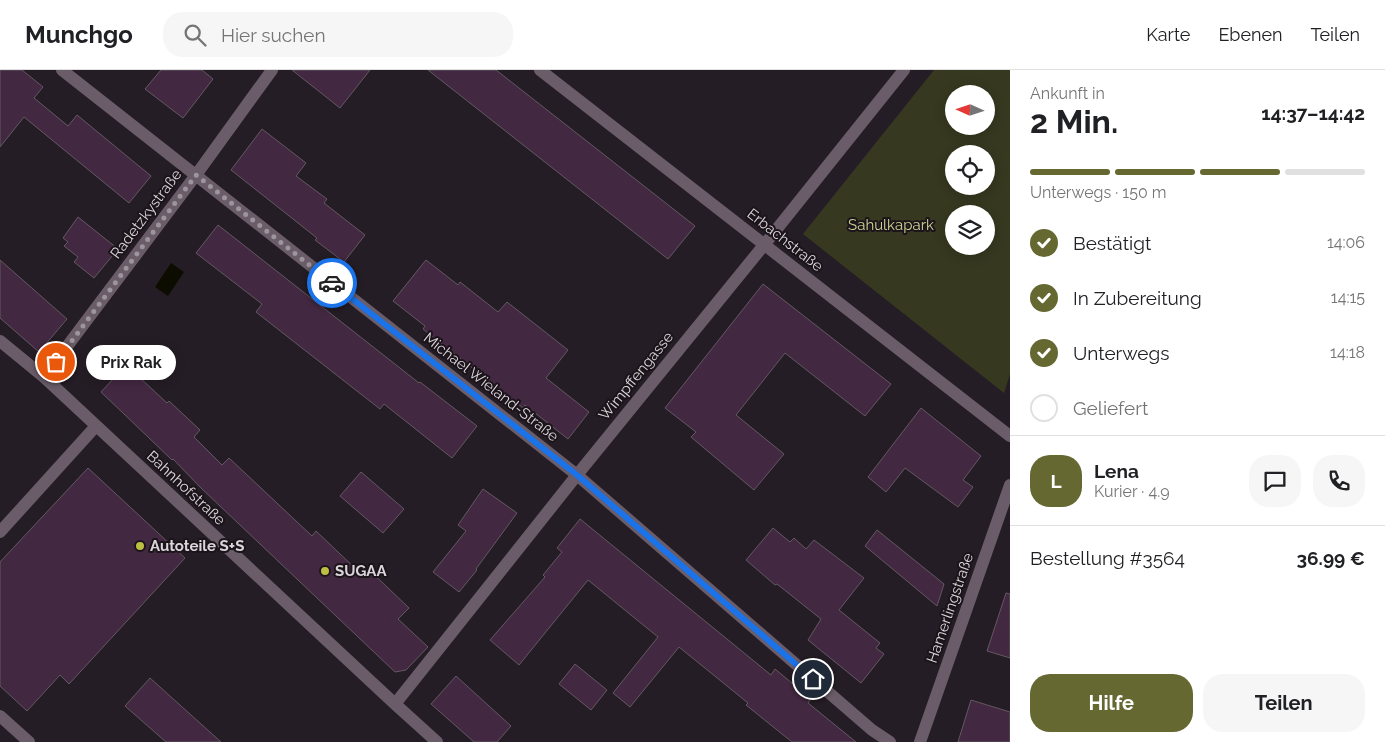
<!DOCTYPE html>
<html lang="de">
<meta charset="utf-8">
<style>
:root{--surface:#fff;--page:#f6f6f6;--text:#202124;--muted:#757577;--line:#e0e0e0;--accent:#666832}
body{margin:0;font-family:Raleway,sans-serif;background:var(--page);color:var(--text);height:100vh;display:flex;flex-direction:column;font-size:19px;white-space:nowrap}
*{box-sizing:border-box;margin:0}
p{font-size:16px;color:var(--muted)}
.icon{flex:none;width:28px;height:28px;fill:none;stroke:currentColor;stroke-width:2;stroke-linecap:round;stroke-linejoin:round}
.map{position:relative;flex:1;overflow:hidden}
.sheet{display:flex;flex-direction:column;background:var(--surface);width:375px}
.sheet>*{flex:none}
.needle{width:32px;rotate:273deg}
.controls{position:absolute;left:945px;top:15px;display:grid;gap:10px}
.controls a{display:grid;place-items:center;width:50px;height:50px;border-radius:50%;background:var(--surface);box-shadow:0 2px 12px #0003;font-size:25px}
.pin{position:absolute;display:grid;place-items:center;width:42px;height:42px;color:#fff;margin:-21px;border:2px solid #fff;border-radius:50%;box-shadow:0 1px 5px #0007}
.courier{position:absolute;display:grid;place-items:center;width:50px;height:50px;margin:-25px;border:4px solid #1a73e8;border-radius:50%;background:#fff;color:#222;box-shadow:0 1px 6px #0007}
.bubble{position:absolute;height:35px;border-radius:18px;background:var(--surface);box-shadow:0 2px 12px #0003;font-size:16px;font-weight:700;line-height:35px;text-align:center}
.head em{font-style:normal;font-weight:700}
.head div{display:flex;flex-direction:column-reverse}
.head{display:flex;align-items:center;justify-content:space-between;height:85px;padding:0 20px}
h1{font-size:32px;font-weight:700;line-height:38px}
.bar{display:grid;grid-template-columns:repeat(4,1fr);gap:8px 5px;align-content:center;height:60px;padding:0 20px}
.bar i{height:6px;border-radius:4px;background:var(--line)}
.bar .on{background:var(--accent)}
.bar p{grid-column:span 4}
.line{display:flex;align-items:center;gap:12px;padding:0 20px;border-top:1px solid var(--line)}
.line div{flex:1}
.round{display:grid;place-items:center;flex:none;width:52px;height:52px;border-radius:20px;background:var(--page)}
ol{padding:0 20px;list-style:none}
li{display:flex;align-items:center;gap:15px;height:55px}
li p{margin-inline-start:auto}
li .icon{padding:5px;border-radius:50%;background:var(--accent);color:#fff;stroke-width:4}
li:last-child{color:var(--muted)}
li i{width:28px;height:28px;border:2px solid var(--line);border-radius:50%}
.button{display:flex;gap:10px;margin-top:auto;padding:10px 20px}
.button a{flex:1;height:58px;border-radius:20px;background:var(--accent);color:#fff;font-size:20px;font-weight:700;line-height:58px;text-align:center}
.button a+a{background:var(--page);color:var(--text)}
header{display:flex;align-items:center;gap:30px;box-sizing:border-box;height:70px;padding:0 25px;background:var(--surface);border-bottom:1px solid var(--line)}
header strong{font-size:24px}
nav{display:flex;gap:28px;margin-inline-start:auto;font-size:18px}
.search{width:350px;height:45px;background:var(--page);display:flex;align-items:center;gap:12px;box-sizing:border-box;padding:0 18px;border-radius:20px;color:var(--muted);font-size:19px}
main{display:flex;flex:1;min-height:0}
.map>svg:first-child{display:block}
.green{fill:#373820;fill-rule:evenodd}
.water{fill:#0c0c00}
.building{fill:#432841;stroke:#635962}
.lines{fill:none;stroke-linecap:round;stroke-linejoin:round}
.minor{stroke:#6a5d69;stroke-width:12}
.done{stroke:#9c959b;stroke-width:5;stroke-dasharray:0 9}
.route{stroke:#1a73e8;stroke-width:6}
.poi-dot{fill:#bcbf44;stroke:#1c141b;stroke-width:2}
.labels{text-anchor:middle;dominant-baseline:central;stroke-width:4;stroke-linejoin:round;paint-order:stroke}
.street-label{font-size:15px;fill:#dcd6db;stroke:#1c141b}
.park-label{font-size:15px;fill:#cfd391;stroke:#1c141b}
.poi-label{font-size:15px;font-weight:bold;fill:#dcd6db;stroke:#1c141b;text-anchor:start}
</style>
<header>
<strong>Munchgo</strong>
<div class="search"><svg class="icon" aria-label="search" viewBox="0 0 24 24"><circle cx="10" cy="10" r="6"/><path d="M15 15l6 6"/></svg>Hier suchen</div>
<nav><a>Karte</a><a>Ebenen</a><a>Teilen</a></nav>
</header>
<main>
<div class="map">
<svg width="1010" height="672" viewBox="0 0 1010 672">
<rect width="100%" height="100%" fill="#251d25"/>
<path class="green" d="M934,0H1010V304L1004,323L803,164ZM954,24H986V56H954ZM954,84H986V116H954ZM954,144H986V176H954Z"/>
<path class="water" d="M171,193L184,202L168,226L155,217Z"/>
<path class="building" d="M0,0H22L43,17L34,28L68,56L77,45L151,106L129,133L24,47L0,77Z
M161,0H202L213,9L183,48L145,19Z
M292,0H370L340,38Z
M428,0H496L695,156L668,189Z
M262,59L306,93L296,106L327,129L324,133L365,165L344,192L315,170L317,168L231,100Z
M78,147L118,179L94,208L74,192L78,187L64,176L68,172L63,168Z
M218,155L419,313L420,312L477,356L452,388L384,334L380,339L256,242L262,234L196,183Z
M0,190L67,249L39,282L0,248Z
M426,190L458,215L460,212L498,242L507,232L568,280L546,308L589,342L568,369L525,335L523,338L423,259L425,256L393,231Z
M763,214L891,314L865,346L785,283L736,345L784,384L754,420L691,367L696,362L665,338Z
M126,295L167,333L169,331L200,360L194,367L222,395L229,388L312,466L316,461L359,502L365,496L409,538L398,549L428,577L406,600L395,602L201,418L173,389L172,390L101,322Z
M921,338L981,386L963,410L973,417L958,437L905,398L886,422L868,407Z
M88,398L185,488L69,614L60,605L27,641L0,616V492Z
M361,402L404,439L383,463L340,426Z
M483,419L517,443L476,499L477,500L459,522L433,502L466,461L458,455Z
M580,449L771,605L775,599L811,629L808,633L856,672H792L746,635L748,633L679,577L630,637L613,623L658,567L588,510L519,595L490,570L545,507L543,505L562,482L557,478Z
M773,458L790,472L794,468L806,479L814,470L864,508L839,540L880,573L876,578L884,584L861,613L808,570L821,549L777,514L775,515L746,490Z
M877,460L944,514L937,536L865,476Z
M1006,523L1010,524V588L987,581Z
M575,594L607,620L591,640L559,614Z
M456,606L511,656L497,672H474L431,634Z
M150,608L221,672H166L125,636Z
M971,630L1010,642V672H958Z"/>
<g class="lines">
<path class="minor" d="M62,0L577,405L872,660L890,672
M540,0L1010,366
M0,271L44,307L395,634L437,672
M44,307L196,105L272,0
M0,462L96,356
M395,634L577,405L764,175L904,0
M0,646L29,672
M920,672L1010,415"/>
</g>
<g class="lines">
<path class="done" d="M56,292L196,105L332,213"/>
<path class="route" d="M332,213L577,405L813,609"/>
</g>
<g class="poi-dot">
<circle cx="140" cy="476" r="5"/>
<circle cx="325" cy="501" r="5"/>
</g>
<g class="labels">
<g class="street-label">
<text transform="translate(146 144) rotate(-53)">Radetzkystraße</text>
<text transform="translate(785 170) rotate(38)">Erbachstraße</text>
<text transform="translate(636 306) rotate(-51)">Wimpffengasse</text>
<text transform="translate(491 317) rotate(38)">Michael Wieland-Straße</text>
<text transform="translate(186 418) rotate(43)">Bahnhofstraße</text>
<text transform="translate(950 538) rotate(-71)">Hamerlingstraße</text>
</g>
<g class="park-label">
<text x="891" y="155">Sahulkapark</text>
</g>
<g class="poi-label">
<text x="150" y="476">Autoteile S+S</text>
<text x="335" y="501">SUGAA</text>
</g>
</g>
</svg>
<div class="controls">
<a><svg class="needle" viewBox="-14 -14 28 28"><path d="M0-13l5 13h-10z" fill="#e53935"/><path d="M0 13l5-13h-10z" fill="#757577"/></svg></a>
<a><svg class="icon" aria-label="locate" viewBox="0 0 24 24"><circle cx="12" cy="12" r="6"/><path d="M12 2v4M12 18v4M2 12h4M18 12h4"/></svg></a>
<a><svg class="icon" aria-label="layers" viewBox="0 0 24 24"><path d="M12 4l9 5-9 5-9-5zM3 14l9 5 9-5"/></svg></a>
</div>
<div class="pin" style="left:56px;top:292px;background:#ea580c"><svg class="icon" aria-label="bag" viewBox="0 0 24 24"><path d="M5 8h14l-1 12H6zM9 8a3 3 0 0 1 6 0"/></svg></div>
<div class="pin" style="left:813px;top:609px;background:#1f2937"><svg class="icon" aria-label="home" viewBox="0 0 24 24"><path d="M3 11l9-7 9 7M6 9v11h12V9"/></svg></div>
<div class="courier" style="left:332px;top:213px"><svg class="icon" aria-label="car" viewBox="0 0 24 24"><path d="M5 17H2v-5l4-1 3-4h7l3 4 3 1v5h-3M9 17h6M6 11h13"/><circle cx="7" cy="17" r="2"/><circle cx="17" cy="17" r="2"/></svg></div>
<div class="bubble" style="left:86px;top:275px;width:90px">Prix Rak</div>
</div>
<section class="sheet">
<div class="head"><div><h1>2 Min.</h1><p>Ankunft in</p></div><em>14:37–14:42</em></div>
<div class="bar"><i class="on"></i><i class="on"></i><i class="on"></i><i></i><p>Unterwegs · 150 m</p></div>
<ol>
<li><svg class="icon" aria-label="check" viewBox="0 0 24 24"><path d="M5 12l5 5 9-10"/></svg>Bestätigt<p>14:06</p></li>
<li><svg class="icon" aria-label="check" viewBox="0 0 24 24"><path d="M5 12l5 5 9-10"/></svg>In Zubereitung<p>14:15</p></li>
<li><svg class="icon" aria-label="check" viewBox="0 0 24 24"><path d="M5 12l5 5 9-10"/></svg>Unterwegs<p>14:18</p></li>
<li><i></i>Geliefert</li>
</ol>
<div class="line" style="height:90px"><b class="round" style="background:var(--accent);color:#fff">L</b><div><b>Lena</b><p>Kurier · 4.9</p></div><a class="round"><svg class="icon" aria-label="chat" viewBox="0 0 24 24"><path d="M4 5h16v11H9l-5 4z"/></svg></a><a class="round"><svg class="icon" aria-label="phone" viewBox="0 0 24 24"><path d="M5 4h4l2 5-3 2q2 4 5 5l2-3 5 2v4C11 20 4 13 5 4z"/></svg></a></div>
<div class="line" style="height:65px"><div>Bestellung #3564</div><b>36.99 €</b></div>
<div class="button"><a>Hilfe</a><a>Teilen</a></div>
</section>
</main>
